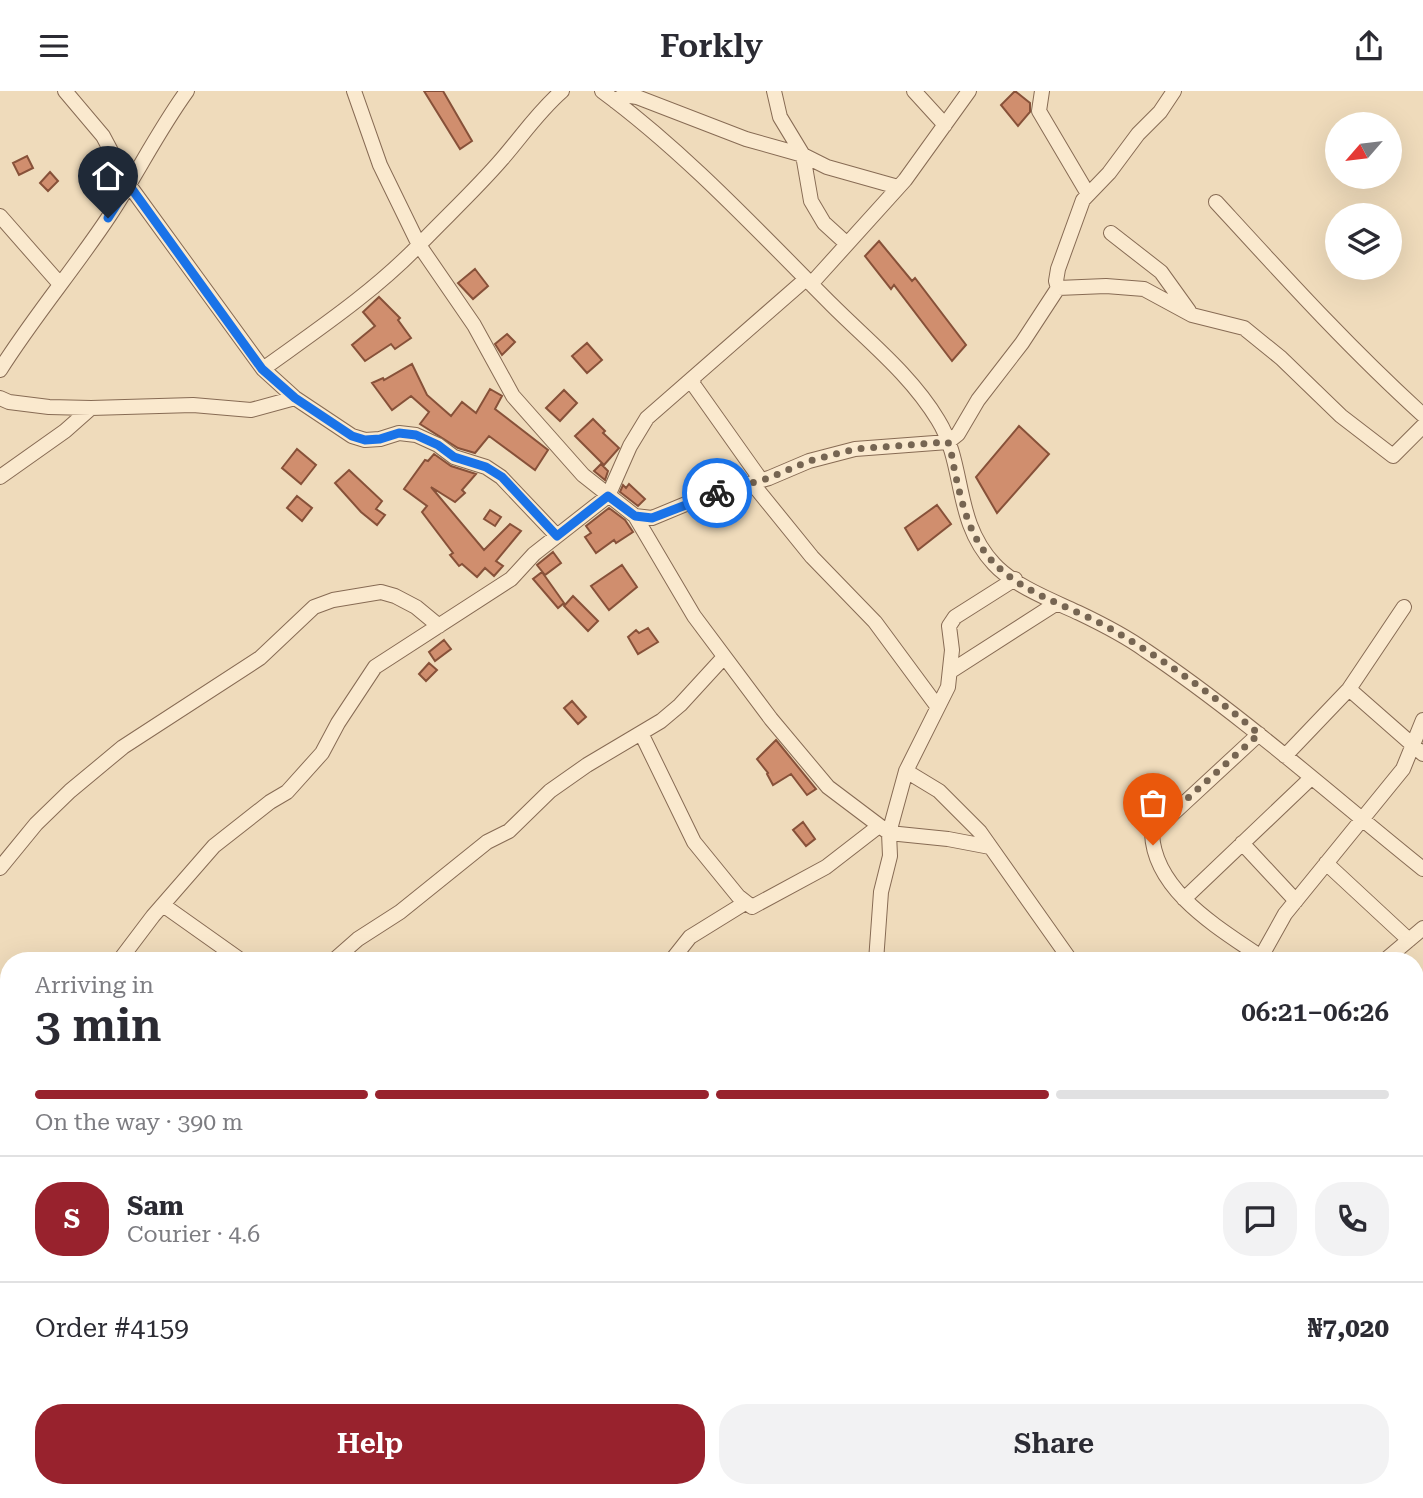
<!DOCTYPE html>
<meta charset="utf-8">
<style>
:root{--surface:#fff;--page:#f2f2f3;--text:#2b2b33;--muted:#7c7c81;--line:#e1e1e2;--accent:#98222d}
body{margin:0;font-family:"Roboto Serif",serif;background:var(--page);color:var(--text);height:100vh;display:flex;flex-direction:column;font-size:26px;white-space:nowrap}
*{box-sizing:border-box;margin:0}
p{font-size:23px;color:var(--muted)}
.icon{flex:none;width:38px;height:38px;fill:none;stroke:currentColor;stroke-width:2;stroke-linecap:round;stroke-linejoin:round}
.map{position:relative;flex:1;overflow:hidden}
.side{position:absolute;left:0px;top:861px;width:1424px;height:546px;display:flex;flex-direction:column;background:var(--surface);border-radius:28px 28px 0 0;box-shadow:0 7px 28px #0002}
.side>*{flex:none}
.needle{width:46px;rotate:242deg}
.buttons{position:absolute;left:1325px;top:21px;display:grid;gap:14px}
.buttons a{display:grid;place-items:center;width:77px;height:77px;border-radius:50%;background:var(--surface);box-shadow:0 7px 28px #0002;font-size:35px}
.pin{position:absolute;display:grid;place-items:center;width:60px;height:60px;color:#fff;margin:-72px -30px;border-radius:50% 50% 50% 0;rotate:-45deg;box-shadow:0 0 7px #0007}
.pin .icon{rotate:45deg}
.courier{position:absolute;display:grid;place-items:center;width:70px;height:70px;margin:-35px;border:5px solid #1a73e8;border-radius:50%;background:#fff;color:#222;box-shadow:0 2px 9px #0007}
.head em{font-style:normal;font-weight:600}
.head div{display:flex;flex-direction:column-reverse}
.head{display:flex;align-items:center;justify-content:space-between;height:119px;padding:0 35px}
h1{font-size:46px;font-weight:600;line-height:52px}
.bar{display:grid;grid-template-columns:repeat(4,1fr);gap:10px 7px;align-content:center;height:84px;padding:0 35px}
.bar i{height:9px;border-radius:5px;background:var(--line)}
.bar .active{background:var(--accent)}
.bar p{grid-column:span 4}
.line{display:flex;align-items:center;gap:18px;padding:0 35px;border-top:2px solid var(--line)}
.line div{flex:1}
.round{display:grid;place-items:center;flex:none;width:74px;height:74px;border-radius:28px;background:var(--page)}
.action{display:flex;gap:14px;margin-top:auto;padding:14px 35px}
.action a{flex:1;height:80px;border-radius:28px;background:var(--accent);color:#fff;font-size:28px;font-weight:600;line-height:80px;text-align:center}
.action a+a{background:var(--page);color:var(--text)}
header{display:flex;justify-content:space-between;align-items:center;height:91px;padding:0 35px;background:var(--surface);font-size:32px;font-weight:600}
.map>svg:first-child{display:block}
.building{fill:#d08e6e;stroke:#875139;stroke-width:2}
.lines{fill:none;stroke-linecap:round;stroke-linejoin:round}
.minor-casing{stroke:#876b54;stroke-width:16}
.minor{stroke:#fae9ce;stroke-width:14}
.done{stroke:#766552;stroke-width:7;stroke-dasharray:0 12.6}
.route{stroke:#1a73e8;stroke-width:9}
</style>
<header><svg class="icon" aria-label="menu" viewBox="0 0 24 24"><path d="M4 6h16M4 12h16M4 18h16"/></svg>Forkly<svg class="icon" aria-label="share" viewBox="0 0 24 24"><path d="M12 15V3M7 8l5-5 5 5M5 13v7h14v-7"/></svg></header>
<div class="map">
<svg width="1423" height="1407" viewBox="0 0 1423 1407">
<rect width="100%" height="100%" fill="#efdbbb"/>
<path class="building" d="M424,0H443L472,50L460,58Z
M1015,0L1030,12V21L1018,35L1001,14Z
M27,65L33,77L19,84L13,72Z
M50,81L58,90L48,100L40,92Z
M879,150L912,190L915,187L966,254L952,270L894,194L891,198L865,165Z
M475,178L488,195L473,208L458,192Z
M379,206L400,227L398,229L411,247L395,258L391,253L365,270L352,254L375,235L363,221Z
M507,243L515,251L502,264L495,253Z
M587,252L602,269L587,282L572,265Z
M412,273L427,304L451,325L462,311L476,322L490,298L502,305L495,318L548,359L535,379L489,345L475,362L458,357L420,333L429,321L411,305L392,319L372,292L383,287L384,289Z
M564,299L577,312L560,330L546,317Z
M593,328L605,340L603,342L619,357L604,374L575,345Z
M1019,335L1049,363L997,422L976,386Z
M297,358L316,374L301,393L282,377Z
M434,363L451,375L476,383L462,399L465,402L455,411L431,396L484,459L510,433L521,440L496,470L503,475L494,485L485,477L477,486L462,473L459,475L450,464L453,462L422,421L427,415L404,398L425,369L428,370Z
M601,373L608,380L605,389L594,380Z
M349,379L382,410L376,418L385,424L377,434L361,421L335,392Z
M629,393L645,408L638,415L620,401L623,394L626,397Z
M297,405L312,417L302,430L287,417Z
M937,414L951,433L918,459L905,437Z
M609,417L625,429L633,441L616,452L614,449L596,462L585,446L591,442L586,435Z
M490,419L501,426L495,435L484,428Z
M553,461L561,472L545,484L537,474Z
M622,474L637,496L609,519L591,495Z
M542,481L564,512L558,517L533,488Z
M573,505L598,530L588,540L564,515Z
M648,537L658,551L638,563L628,546L636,539L639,542Z
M444,549L451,558L435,570L429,561Z
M429,572L437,579L426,590L419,583Z
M572,610L586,626L578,633L564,617Z
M776,649L816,698L807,704L791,683L773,694L767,683L768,682L757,668Z
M803,731L815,748L806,755L793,739Z"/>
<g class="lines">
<g class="minor-casing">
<path id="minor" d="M65,0L103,45L129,94L263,278L295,307L352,345L365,349L380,348L399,342L416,344L438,354L454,366L486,376L501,386L557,445
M354,0L380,74L419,154L474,234L513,305L583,384L635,425L694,525L771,628L828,696L889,742L948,748L990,756
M602,0C686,62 758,140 832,214C868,250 911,284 938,329C966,374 953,429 994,473C1014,495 1053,510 1079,522C1102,533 1124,544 1145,559C1243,625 1331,704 1423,778
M774,0L780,26L803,64L811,110L824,132L847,153
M914,0L945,34
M1042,0L1039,20L1088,103
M615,10L624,4L637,6L746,48L803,64L827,76L898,96
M1216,111C1283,184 1349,257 1423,324
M0,125L59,192
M1111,142L1161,181L1189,220
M811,193L905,89L969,0
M1058,197L1106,195L1144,198L1192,224L1244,237L1281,267L1341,325L1393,365L1423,335
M263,278C317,239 374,201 421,152C448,124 477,97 502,68C522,45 538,21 562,0
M0,279C34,225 75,177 110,124C137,83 158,40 187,0
M694,286L693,293L761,389
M0,307L9,311L49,316L91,317L193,314L251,319L295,307
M0,386L65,340L91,317
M752,392L812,466L875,531L937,615
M635,425L652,427L698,408L769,387L809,370L855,358L948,351L958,343L978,309L1022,252L1058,197L1056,190L1058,178L1083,109L1109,82L1138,43L1160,21L1174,0
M951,580L1057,512
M1349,598L1423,663
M641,642L694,751L738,805L752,816L826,776L879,735
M1259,643L1152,742C1154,800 1219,837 1261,866
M1285,665L1349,598L1404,516
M906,680L939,700L980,741L1071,870
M1242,752L1296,810
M1326,772L1409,849
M0,777L36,733L70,700L123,656L260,567L314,516L333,509L381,501L395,505L416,516L439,535
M1184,808L1310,688
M163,814L242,870
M1268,869L1261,866L1285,823L1403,678L1423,629
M119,870L153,825L214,755L270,711L287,701L322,662L338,632L375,576L511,488L534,463L608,405L630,355L647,327L806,188
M333,870L358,848L400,821L487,751L509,740L550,700L587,674L661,630L680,614L724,566
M671,870L690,846L745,812
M876,870L881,801L890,765L889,742L906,680L948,596L952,559L949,535L955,526L1015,488
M1384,870L1423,837
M1416,965L1423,972
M1416,1016L1423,1009
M0,1023L9,1012
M1416,1127L1423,1119
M1416,1230L1423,1223
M1416,1342L1423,1350
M1354,1398L1363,1407
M130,1407L128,1404L132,1398
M317,1407L321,1398
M755,1407L761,1398
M836,1407C855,1399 867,1404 887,1407
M1165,1407L1171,1398
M1307,1407L1313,1398"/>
</g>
<use href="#minor" class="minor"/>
</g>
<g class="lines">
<path class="done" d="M717,402L769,387L809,370L855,358L948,351C952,362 953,372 955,382C961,408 967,435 982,457C1011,501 1068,513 1111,538C1163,568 1214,604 1259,643L1158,734L1153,742V754"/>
<path class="route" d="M108,127L129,94L262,278L295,307L352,345L365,349L380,348L399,342L416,344L438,354L454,366L486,376L502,386L557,445L608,405L635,425L652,427L717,402"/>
</g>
</svg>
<div class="buttons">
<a><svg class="needle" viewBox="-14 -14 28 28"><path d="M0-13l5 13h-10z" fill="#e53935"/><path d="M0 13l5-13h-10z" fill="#7c7c81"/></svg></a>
<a><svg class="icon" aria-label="layers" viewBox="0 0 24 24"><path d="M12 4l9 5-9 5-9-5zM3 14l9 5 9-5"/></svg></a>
</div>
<div class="pin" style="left:1153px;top:754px;background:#ea580c"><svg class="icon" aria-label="bag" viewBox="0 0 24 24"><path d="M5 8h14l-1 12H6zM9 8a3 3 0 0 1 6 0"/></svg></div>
<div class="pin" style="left:108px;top:127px;background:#1f2937"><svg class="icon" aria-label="home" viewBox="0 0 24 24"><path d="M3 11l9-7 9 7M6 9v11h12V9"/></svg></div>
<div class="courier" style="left:717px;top:402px"><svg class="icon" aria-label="bike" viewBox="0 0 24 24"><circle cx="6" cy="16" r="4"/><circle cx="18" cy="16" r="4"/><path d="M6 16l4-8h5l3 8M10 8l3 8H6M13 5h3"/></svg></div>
<section class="side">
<div class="head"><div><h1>3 min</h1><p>Arriving in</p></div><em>06:21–06:26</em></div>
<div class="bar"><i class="active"></i><i class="active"></i><i class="active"></i><i></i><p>On the way · 390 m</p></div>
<div class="line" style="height:126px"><b class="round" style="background:var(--accent);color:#fff">S</b><div><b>Sam</b><p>Courier · 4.6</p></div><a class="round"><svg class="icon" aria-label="chat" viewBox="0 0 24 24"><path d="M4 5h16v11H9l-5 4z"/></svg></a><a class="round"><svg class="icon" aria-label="phone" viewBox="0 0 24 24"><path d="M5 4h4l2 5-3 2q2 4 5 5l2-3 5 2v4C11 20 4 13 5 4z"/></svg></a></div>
<div class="line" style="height:91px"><div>Order #4159</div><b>₦7,020</b></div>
<div class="action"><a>Help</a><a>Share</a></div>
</section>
</div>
